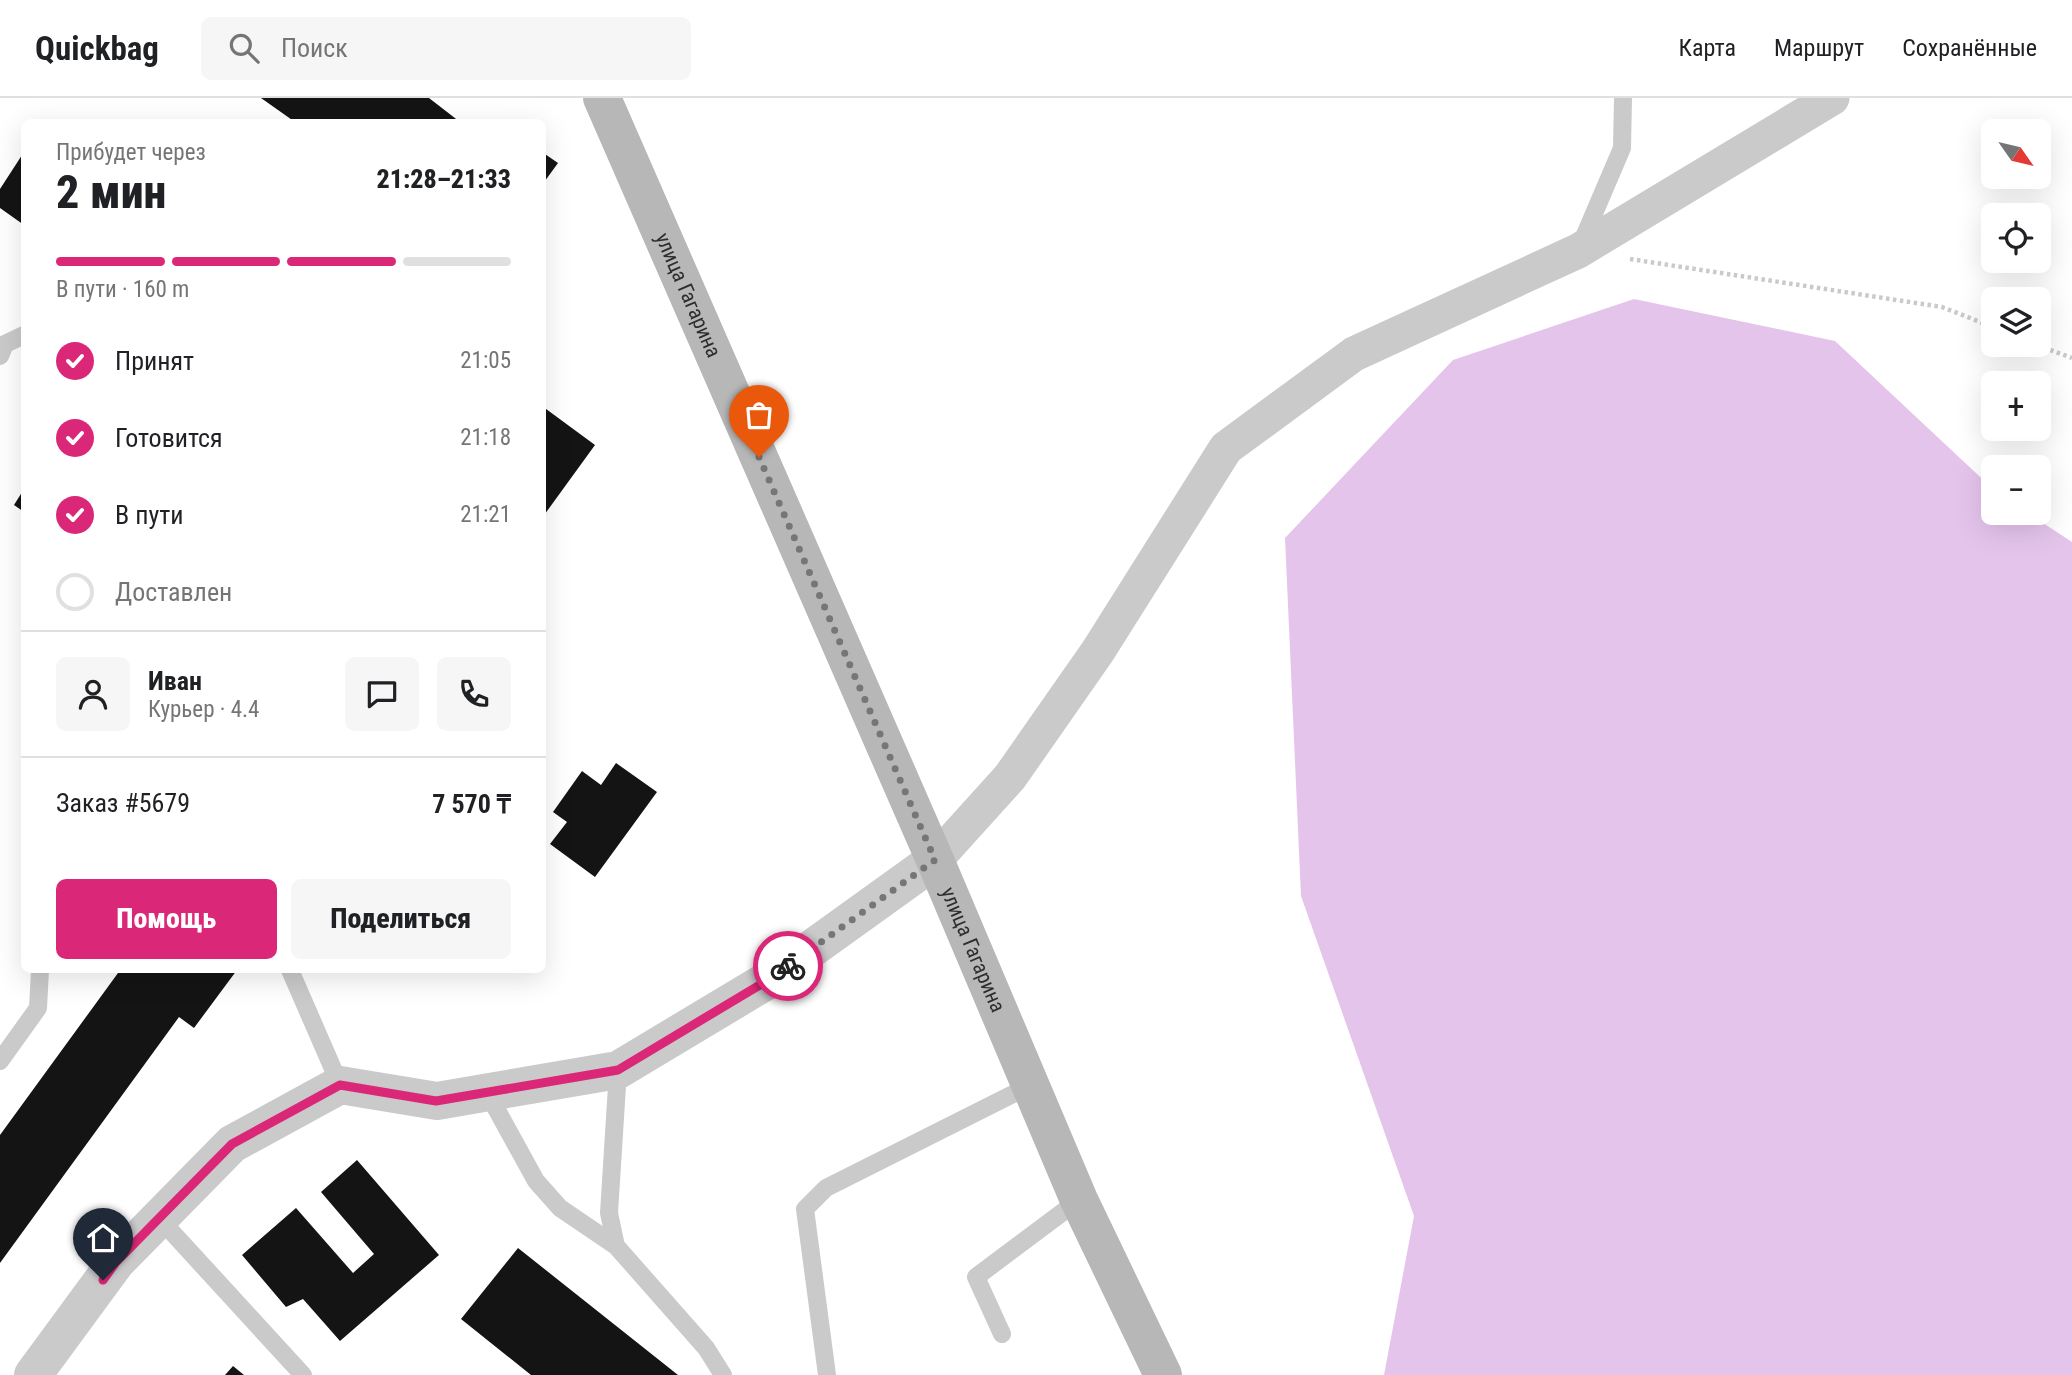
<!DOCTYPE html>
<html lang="ru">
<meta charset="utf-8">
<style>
:root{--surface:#fff;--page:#f6f6f6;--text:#202124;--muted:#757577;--line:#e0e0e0;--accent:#db2777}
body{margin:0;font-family:"Roboto Condensed",sans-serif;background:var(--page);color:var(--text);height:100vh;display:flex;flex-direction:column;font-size:26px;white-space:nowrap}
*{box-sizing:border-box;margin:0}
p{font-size:23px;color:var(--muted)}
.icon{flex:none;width:38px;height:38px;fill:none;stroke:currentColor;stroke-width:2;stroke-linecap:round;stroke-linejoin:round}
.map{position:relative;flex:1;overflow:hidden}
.sheet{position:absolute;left:21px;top:21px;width:525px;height:854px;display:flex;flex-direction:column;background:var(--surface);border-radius:10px;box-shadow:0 7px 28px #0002}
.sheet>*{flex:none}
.needle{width:46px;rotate:124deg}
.buttons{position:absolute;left:1981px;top:21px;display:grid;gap:14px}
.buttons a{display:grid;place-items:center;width:70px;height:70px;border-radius:10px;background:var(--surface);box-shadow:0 7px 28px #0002;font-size:35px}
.pin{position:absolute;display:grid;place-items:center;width:60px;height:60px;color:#fff;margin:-72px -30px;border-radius:50% 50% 50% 0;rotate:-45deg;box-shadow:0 0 7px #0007}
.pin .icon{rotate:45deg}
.courier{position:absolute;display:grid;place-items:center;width:70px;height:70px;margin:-35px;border:5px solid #db2777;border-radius:50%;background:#fff;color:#222;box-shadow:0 2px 9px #0007}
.summary em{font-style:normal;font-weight:800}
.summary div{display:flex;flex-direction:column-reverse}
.summary{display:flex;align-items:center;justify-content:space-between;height:119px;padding:0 35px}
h1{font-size:46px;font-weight:800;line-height:52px}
.bar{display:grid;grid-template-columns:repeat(4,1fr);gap:10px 7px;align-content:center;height:84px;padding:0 35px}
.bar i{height:9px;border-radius:5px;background:var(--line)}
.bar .on{background:var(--accent)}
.bar p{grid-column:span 4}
.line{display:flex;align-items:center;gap:18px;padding:0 35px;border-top:2px solid var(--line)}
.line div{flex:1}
.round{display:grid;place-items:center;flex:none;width:74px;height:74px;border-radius:10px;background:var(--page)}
ol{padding:0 35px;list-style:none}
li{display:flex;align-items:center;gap:21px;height:77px}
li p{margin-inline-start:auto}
li .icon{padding:7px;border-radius:50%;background:var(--accent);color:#fff;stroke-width:4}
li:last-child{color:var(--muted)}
li i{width:38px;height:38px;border:4px solid var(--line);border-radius:50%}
.primary-button{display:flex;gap:14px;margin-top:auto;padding:14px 35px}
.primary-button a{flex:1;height:80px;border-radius:10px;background:var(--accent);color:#fff;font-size:28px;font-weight:800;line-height:80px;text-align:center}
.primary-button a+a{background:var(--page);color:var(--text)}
header{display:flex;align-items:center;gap:42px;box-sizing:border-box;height:98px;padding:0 35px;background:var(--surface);border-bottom:2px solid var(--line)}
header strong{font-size:33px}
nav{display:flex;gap:38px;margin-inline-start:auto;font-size:24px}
.search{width:490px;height:63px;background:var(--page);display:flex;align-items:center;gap:18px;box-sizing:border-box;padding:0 24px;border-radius:10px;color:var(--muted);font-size:26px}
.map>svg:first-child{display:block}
.water{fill:#e5c4ec}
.building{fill:#141414}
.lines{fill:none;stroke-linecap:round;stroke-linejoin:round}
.path{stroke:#cacaca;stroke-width:4.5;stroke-dasharray:3.5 3.5;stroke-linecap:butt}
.service{stroke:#cacaca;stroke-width:18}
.minor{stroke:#cacaca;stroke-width:35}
.tertiary{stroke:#cacaca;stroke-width:38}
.secondary{stroke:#b7b7b7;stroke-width:38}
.done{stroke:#767676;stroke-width:7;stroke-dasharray:0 12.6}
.route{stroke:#db2777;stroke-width:9}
.labels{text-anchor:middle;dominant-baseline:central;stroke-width:7;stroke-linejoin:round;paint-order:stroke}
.street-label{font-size:21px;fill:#2d2d2d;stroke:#fff}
</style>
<header>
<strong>Quickbag</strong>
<div class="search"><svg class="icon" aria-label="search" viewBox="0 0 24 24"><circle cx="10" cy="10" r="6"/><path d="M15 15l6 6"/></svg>Поиск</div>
<nav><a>Карта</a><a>Маршрут</a><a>Сохранённые</a></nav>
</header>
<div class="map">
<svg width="2072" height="1277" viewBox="0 0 2072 1277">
<rect width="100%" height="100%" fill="#fff"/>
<path class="water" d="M1634,201L1835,243L1993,391V415H2028L2072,444V1277H1384L1414,1118L1301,798L1285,440L1453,262Z"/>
<path class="building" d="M261,0H429L460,24H295Z
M24,54V127L0,110V91Z
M542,54L558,65L542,87Z
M542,308L595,347L542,420Z
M24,391V414L14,407Z
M616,665L657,694L595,779L550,746L567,724L553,714L582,673L601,687Z
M114,872H237L194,930L179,919L0,1165V1037L118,875Z
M357,1062L439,1157L340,1243L303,1201L286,1209L242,1157L296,1110L353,1175L374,1156L321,1094Z
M518,1150L678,1277H531L461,1221Z
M233,1268L244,1277H225Z"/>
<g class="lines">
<path class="path" d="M1630,161L1942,209L1993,229
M2037,247L2072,260"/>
<path class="service" d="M1581,146L1622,50L1623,0
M0,258L5,246L24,237
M290,872L340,987
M0,963L38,910L40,872
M618,972L609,1115L616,1148L706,1250L723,1277
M487,994L536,1083L560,1110L616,1148
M159,1120L303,1277
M1002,1236L976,1179L1079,1102
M827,1277L805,1111L826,1090L1031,987"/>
<path class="minor" d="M935,762L1010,679L1098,553L1226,350L1354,256L1578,153L1832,0"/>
<path class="tertiary" d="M33,1277L116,1164L232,1046L340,987L437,1003L618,972L768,882L935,762"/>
<path class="secondary" id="s1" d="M602,0L935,762L1079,1102L1163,1277"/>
</g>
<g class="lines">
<path class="done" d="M759,359L935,762L788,868"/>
<path class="route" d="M103,1182L116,1164L232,1046L340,987L436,1003L618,972L768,882L788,868"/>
</g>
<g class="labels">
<g class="street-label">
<text stroke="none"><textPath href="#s1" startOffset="215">улица Гагарина</textPath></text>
<text stroke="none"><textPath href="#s1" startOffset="929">улица Гагарина</textPath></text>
</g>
</g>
</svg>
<div class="buttons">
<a><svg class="needle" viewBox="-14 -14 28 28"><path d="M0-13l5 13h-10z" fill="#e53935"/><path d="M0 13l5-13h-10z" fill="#757577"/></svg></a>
<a><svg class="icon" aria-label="locate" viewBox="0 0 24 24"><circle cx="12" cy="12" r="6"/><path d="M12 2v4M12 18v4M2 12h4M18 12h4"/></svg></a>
<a><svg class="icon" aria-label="layers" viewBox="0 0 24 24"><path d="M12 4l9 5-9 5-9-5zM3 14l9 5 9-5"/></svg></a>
<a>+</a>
<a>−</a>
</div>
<div class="pin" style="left:759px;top:359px;background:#ea580c"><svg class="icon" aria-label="bag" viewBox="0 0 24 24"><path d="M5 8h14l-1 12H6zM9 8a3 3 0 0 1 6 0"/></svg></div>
<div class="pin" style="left:103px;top:1182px;background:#1f2937"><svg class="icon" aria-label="home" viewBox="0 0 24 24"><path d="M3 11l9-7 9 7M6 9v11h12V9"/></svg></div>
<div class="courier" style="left:788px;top:868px"><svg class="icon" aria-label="bike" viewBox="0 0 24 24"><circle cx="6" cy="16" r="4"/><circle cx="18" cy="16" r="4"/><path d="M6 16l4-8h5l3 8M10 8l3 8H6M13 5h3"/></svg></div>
<section class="sheet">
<div class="summary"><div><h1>2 мин</h1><p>Прибудет через</p></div><em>21:28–21:33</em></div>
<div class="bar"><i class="on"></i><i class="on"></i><i class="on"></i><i></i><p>В пути · 160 m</p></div>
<ol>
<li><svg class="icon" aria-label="check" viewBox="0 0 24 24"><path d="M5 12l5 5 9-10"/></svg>Принят<p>21:05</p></li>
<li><svg class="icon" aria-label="check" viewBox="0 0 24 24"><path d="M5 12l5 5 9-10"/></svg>Готовится<p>21:18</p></li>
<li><svg class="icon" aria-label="check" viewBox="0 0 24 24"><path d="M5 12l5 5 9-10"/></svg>В пути<p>21:21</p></li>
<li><i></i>Доставлен</li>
</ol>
<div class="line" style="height:126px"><a class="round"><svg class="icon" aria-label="person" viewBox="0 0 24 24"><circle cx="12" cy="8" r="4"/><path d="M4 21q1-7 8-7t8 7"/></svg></a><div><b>Иван</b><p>Курьер · 4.4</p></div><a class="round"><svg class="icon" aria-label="chat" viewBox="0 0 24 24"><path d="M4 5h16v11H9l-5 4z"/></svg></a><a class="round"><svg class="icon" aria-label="phone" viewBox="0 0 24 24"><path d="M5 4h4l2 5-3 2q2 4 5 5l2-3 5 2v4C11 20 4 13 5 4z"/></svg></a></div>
<div class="line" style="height:91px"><div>Заказ #5679</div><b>7 570 ₸</b></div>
<div class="primary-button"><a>Помощь</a><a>Поделиться</a></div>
</section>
</div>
